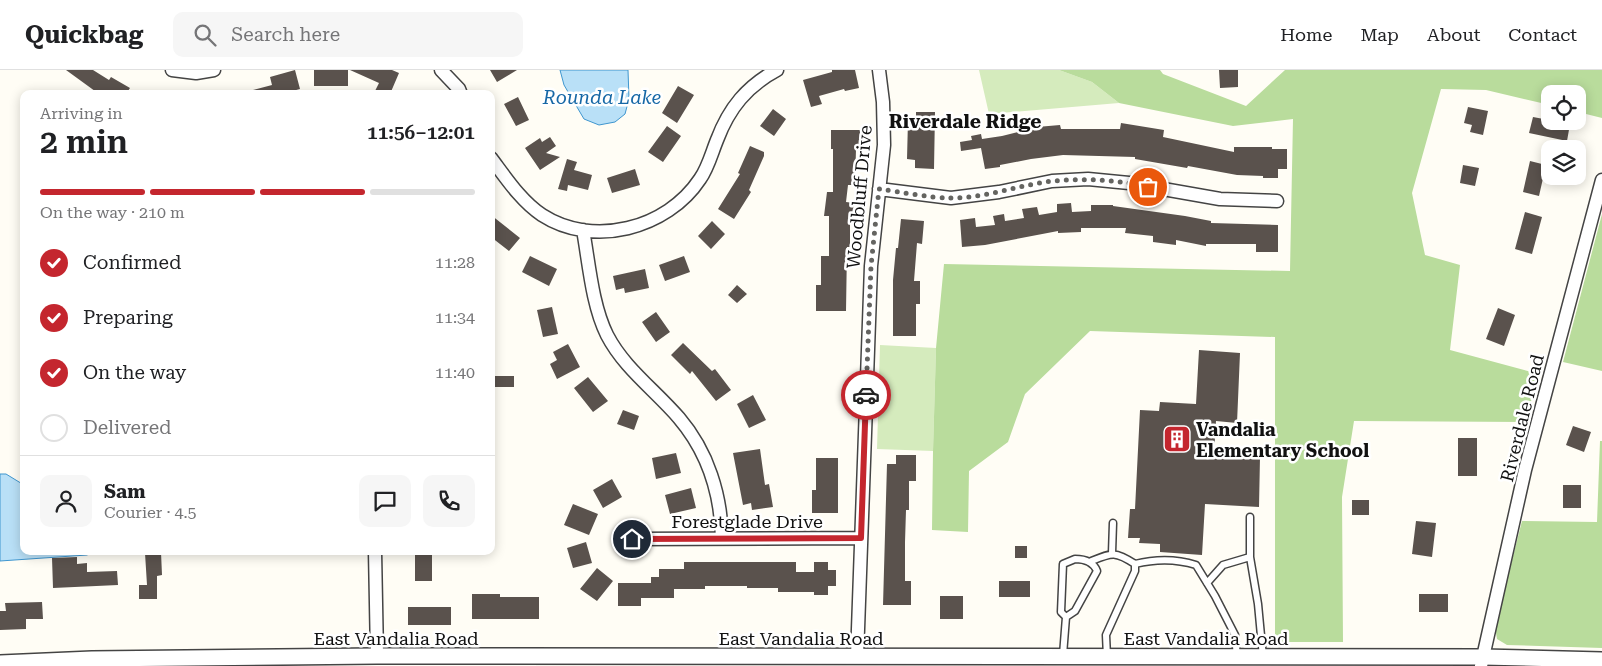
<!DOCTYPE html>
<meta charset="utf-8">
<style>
:root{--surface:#fff;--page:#f6f6f6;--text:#202124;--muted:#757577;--line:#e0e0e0;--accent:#c4262e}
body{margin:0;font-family:"Roboto Serif",serif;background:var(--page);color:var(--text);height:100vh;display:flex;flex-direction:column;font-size:19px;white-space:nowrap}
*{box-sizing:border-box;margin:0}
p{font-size:16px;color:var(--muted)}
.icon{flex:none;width:28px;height:28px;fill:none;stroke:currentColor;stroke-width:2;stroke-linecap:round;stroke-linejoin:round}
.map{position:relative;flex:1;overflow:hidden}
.drawer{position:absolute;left:20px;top:20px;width:475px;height:465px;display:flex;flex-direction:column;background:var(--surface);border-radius:10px;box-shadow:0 2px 12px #0003}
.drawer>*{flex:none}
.tools{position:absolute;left:1541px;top:15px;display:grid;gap:10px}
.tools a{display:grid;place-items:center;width:45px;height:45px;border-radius:10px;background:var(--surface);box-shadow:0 2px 12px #0003;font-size:25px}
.pin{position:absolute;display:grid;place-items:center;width:42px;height:42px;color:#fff;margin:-21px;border:2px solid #fff;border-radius:50%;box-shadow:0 1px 5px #0007}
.courier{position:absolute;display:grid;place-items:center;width:50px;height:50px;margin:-25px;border:4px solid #c4262e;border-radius:50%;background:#fff;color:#222;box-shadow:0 1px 6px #0007}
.overview em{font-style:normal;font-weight:600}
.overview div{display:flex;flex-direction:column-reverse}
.overview{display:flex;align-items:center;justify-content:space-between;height:85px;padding:0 20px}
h1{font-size:32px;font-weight:600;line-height:38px}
.bar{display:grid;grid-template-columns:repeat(4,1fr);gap:8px 5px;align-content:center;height:60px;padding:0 20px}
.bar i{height:6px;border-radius:4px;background:var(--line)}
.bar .on{background:var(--accent)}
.bar p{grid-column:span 4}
.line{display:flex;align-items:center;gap:12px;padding:0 20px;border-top:1px solid var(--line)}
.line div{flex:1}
.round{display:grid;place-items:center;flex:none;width:52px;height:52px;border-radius:10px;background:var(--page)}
ol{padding:0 20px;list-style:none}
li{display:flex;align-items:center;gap:15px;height:55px}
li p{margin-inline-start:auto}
li .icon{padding:5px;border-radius:50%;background:var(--accent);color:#fff;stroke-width:4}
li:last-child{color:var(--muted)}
li i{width:28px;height:28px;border:2px solid var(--line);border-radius:50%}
header{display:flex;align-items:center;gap:30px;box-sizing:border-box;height:70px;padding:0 25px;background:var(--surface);border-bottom:1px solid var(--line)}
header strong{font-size:24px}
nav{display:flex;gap:28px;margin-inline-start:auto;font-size:18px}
.search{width:350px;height:45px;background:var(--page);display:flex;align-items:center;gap:12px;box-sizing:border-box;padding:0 18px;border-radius:10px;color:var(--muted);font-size:19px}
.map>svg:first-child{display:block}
.green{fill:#d5ebbd}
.forest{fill:#b9dc9c}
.water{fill:#b9e0f7;stroke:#3f96cf}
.building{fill:#5a524d}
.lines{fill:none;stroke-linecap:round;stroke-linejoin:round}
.service-casing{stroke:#444;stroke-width:9}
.minor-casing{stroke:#444;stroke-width:15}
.tertiary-casing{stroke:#444;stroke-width:18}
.service{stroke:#fff;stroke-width:6}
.minor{stroke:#fff;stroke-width:12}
.tertiary{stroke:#fff;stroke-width:15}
.done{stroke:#646461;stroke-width:5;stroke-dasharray:0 9}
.route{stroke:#c4262e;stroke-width:6}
.labels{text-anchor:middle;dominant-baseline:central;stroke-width:5;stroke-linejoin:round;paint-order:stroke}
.street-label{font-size:18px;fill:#111;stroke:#fff}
.poi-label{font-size:18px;font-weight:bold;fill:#111;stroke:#fff;text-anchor:start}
.water-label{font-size:19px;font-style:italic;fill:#1768a6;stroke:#fff}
.neighbourhood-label{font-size:19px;font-weight:bold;fill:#111;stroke:#fff}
</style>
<header>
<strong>Quickbag</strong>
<div class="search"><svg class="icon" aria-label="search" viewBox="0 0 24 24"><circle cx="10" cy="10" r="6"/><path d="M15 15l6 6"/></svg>Search here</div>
<nav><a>Home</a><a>Map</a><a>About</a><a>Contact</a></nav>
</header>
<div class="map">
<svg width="1602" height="596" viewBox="0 0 1602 596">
<rect width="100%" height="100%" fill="#fffdf5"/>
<path class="green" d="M979,0H1059L1092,12L1119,33L989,44Z
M880,275L936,278L933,381L877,379Z"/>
<path class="forest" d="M1059,0H1160L1163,4L1246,36L1285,0H1602V48L1578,42V24H1550V35L1486,20L1441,19L1412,123L1425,185L1460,195L1450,280L1539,304L1525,352L1354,351L1342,427L1343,572H1275V267L1090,261L1025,324L1008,372L969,401L968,462L932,460L933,381L936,278L944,194L1290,201L1293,49L1233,56L1119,33L1092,12Z
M1602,144V301L1563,292Z
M1600,371H1602V578L1507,575L1497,569L1495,557L1522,451L1597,452Z"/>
<path class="water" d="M560,0H628L629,29L625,44L615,52L599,55L584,49L564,15Z
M0,404H6L24,415V481H95L87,485L0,491Z"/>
<path class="building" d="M66,0H93L109,10L111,7L130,18L126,24H99Z
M295,0L300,19L281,24H253V20L272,15L270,7Z
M314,0H348V16H314Z
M350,0H392L399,3L390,24H382L375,21L379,13Z
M490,0H517L497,12Z
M832,0H855L859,18L845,21L844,19L819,26L822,34L811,37L803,10L832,2Z
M1219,0H1238V17L1220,18Z
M678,16L694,25L677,53L662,43Z
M518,27L529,50L516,56L504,34Z
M1468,37L1488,41L1483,65L1470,62L1472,55L1464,53Z
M773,39L786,49L774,66L760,56Z
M916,42H935L934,99L915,98V90L907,89L908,50H916Z
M1533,47L1570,54L1567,71L1529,63Z
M1121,53L1164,60L1163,67L1234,82V77H1272V79H1287V99H1278V108H1263V106L1237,105L1188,96L1187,98L1135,89V87L1063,85L1031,89L1000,95V97L985,99L981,78L961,81L960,72L972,70L971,66L981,64L982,69L1002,66L1037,57L1060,55L1061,59H1120Z
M667,56L681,66L663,92L648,82Z
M831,60H860V79H856L855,115H848L846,132L854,133L852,149H850V177H847L846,241H816V215H821V186H829V146H824L827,122H833V79H831Z
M550,67L556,76L546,83L560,87L540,100L525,78L540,68L542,72Z
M750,76L764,82V86L749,120L751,122L734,149L718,139L740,104L738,103Z
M567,89L577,92L574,100L592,105L588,120L568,115L567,121L558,119Z
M1530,91L1546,95L1539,126L1523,122Z
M1463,95L1479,98L1475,116L1460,113Z
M635,99L640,115L612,123L607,108Z
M1071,133L1072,142L1091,141V135H1113V136L1185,146L1211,151V153L1278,155V182H1256V174H1206V176L1176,170V175L1153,172V166L1125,163L1126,158H1081V162L1058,163V161L985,175L962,177L960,150L975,148L976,157L995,155L993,146L1004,144L1005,151L1024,148L1022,139L1037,137L1039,145L1057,142V134Z
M1525,142L1542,147L1532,184L1515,179Z
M491,145L520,168L509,181L491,167Z
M901,149L924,151L922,174L917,173L914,211H920V234H916V266H893V210L896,178H898Z
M712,151L725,164L711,179L698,166Z
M530,186L557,199L549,216L522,202Z
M684,186L690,202L665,211L659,195Z
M645,199L649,218L625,223L624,218L616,220L613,206Z
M737,215L747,224L737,233L728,225Z
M552,237L558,264L543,267L537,240Z
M1498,238L1515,245L1504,276L1486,269Z
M656,242L670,262L656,272L642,252Z
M683,273L712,301L715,299L731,320L716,331L692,301L690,304L671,285Z
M568,274L580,297L557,309L550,294L557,290L553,282Z
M1199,280L1240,283L1237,353L1216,351L1214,384L1260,387L1259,437L1205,434L1202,485L1160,482V474L1139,473L1140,468H1128L1130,439H1135L1140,340L1159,341L1160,332L1196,334Z
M494,306H514V317H494Z
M588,307L608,331L593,342L574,318Z
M753,325L766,350L749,358L737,334Z
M623,340L639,346L634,360L617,354Z
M1573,356L1591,362L1584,382L1566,375Z
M1458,368H1477V406H1458Z
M760,379L765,415L769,414L773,437L752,440L751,433L743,435L733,383Z
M676,383L681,403L656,409L652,388Z
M896,385H916V411H909V440H906L905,472V511H911V535H883L887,394H896Z
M816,388H838V443H812V420H816Z
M612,409L622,427L603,438L593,420Z
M1563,415H1581V438H1563Z
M691,418L696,438L670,444L665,425Z
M1352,430H1369V445H1352Z
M573,434L598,444L589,465L564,455Z
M1416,451L1436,453L1432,487L1412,484Z
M586,472L592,493L573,498L567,478Z
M1015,476H1027V488H1015Z
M415,481H432V511H415Z
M161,482L162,505L157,506V529H139V515H147L145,483Z
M77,487V494L87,493V502L117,501L118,515L53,518L52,488Z
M684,492H796V502H814V492H828V500H836V516H828V525H814V522H778V518H747V516H705V519H674V528H641V536H618V513H651V507H659V499H684Z
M597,498L613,511L597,531L580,519Z
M999,511H1030V527H999Z
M472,524H500V527H539V549H472Z
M1419,524H1448V542H1419Z
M940,526H963V549H940Z
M42,532L43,549H26V559L0,560V541H6L5,533Z
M408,537H451V555H408Z"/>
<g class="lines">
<g class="service-casing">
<path id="service" d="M1112,483L1113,453
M1250,487V447
M1075,489C1084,489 1093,491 1097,501L1075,541L1066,547L1061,542L1063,494Z
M1089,492C1111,483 1114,480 1135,494V501L1106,565L1107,587
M1135,494C1155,489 1177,489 1196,495L1215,526L1235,565L1237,587
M1207,513L1223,495L1250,487L1258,534L1263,587
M1063,585L1066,547"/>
</g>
<g class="minor-casing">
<path id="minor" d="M172,0L196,3L214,0
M441,0L459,19L461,24
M491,88C506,108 521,131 542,145C593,178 667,159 700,109C708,98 712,82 717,70C729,38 747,16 777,0
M879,119L951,128L999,122L1052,111L1088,109L1129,113L1220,129L1277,131
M583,160C589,193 592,235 607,265C624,298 655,320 679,348C708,382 721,425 722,468
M632,469L861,468
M375,481L377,586
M857,587L871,196L884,75L883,32L879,0
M1481,596L1525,400L1602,110"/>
</g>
<g class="tertiary-casing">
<path id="tertiary" d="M0,593L92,589L377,586L1483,587L1602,590"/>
</g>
<use href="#service" class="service"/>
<use href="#minor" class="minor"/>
<use href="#tertiary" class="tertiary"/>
</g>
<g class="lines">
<path class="done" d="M866,325L871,196L879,119C901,122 930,128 951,128C986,128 1019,115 1053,111C1085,108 1117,110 1148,117"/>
<path class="route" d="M632,469L861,468L866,325"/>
</g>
<defs>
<g id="building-square" transform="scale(1.4375)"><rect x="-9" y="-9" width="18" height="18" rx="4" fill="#c4262e" stroke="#fff"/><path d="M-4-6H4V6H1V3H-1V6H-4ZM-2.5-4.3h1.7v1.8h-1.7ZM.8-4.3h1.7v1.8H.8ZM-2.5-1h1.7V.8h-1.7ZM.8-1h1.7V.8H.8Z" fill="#fff"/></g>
</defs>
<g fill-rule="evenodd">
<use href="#building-square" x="1177" y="369"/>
</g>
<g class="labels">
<g class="street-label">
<text transform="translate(859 127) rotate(-85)">Woodbluff Drive</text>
<text transform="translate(1522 348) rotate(-76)">Riverdale Road</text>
<text x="747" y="451">Forestglade Drive</text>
<text x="396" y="568">East Vandalia Road</text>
<text x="801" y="568">East Vandalia Road</text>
<text x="1206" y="568">East Vandalia Road</text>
</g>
<g class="poi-label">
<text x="1196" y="359">Vandalia<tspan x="1196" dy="21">Elementary School</tspan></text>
</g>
<g class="water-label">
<text x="602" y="27">Rounda Lake</text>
</g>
<g class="neighbourhood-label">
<text x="965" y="51">Riverdale Ridge</text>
</g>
</g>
</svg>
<div class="tools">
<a><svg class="icon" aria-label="locate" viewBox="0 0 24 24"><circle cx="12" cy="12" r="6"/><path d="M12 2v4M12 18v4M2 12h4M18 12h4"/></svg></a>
<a><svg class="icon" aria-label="layers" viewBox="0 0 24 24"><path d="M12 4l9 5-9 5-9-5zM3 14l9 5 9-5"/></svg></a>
</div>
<div class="pin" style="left:1148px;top:117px;background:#ea580c"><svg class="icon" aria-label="bag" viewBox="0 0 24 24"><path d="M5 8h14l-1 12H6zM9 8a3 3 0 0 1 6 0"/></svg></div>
<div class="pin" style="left:632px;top:469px;background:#1f2937"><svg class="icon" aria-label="home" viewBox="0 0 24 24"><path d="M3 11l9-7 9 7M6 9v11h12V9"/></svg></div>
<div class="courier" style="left:866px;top:325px"><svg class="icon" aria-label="car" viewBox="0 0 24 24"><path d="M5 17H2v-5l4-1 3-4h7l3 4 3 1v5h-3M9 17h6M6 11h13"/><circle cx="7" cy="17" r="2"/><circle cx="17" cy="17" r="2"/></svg></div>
<section class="drawer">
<div class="overview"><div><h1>2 min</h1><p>Arriving in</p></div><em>11:56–12:01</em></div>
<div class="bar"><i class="on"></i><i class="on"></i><i class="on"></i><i></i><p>On the way · 210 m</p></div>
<ol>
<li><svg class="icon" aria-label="check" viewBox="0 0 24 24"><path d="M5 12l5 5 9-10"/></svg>Confirmed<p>11:28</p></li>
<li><svg class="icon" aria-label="check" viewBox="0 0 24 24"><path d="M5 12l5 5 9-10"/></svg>Preparing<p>11:34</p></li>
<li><svg class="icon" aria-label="check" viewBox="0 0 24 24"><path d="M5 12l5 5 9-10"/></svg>On the way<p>11:40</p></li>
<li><i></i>Delivered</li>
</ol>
<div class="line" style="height:90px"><a class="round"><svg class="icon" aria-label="person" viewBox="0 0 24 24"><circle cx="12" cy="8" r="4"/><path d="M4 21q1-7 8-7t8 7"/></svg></a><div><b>Sam</b><p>Courier · 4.5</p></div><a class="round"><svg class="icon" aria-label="chat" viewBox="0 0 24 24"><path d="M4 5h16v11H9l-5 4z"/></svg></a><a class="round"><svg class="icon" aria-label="phone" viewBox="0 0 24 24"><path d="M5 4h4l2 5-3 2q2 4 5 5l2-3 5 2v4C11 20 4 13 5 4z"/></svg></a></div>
</section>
</div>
